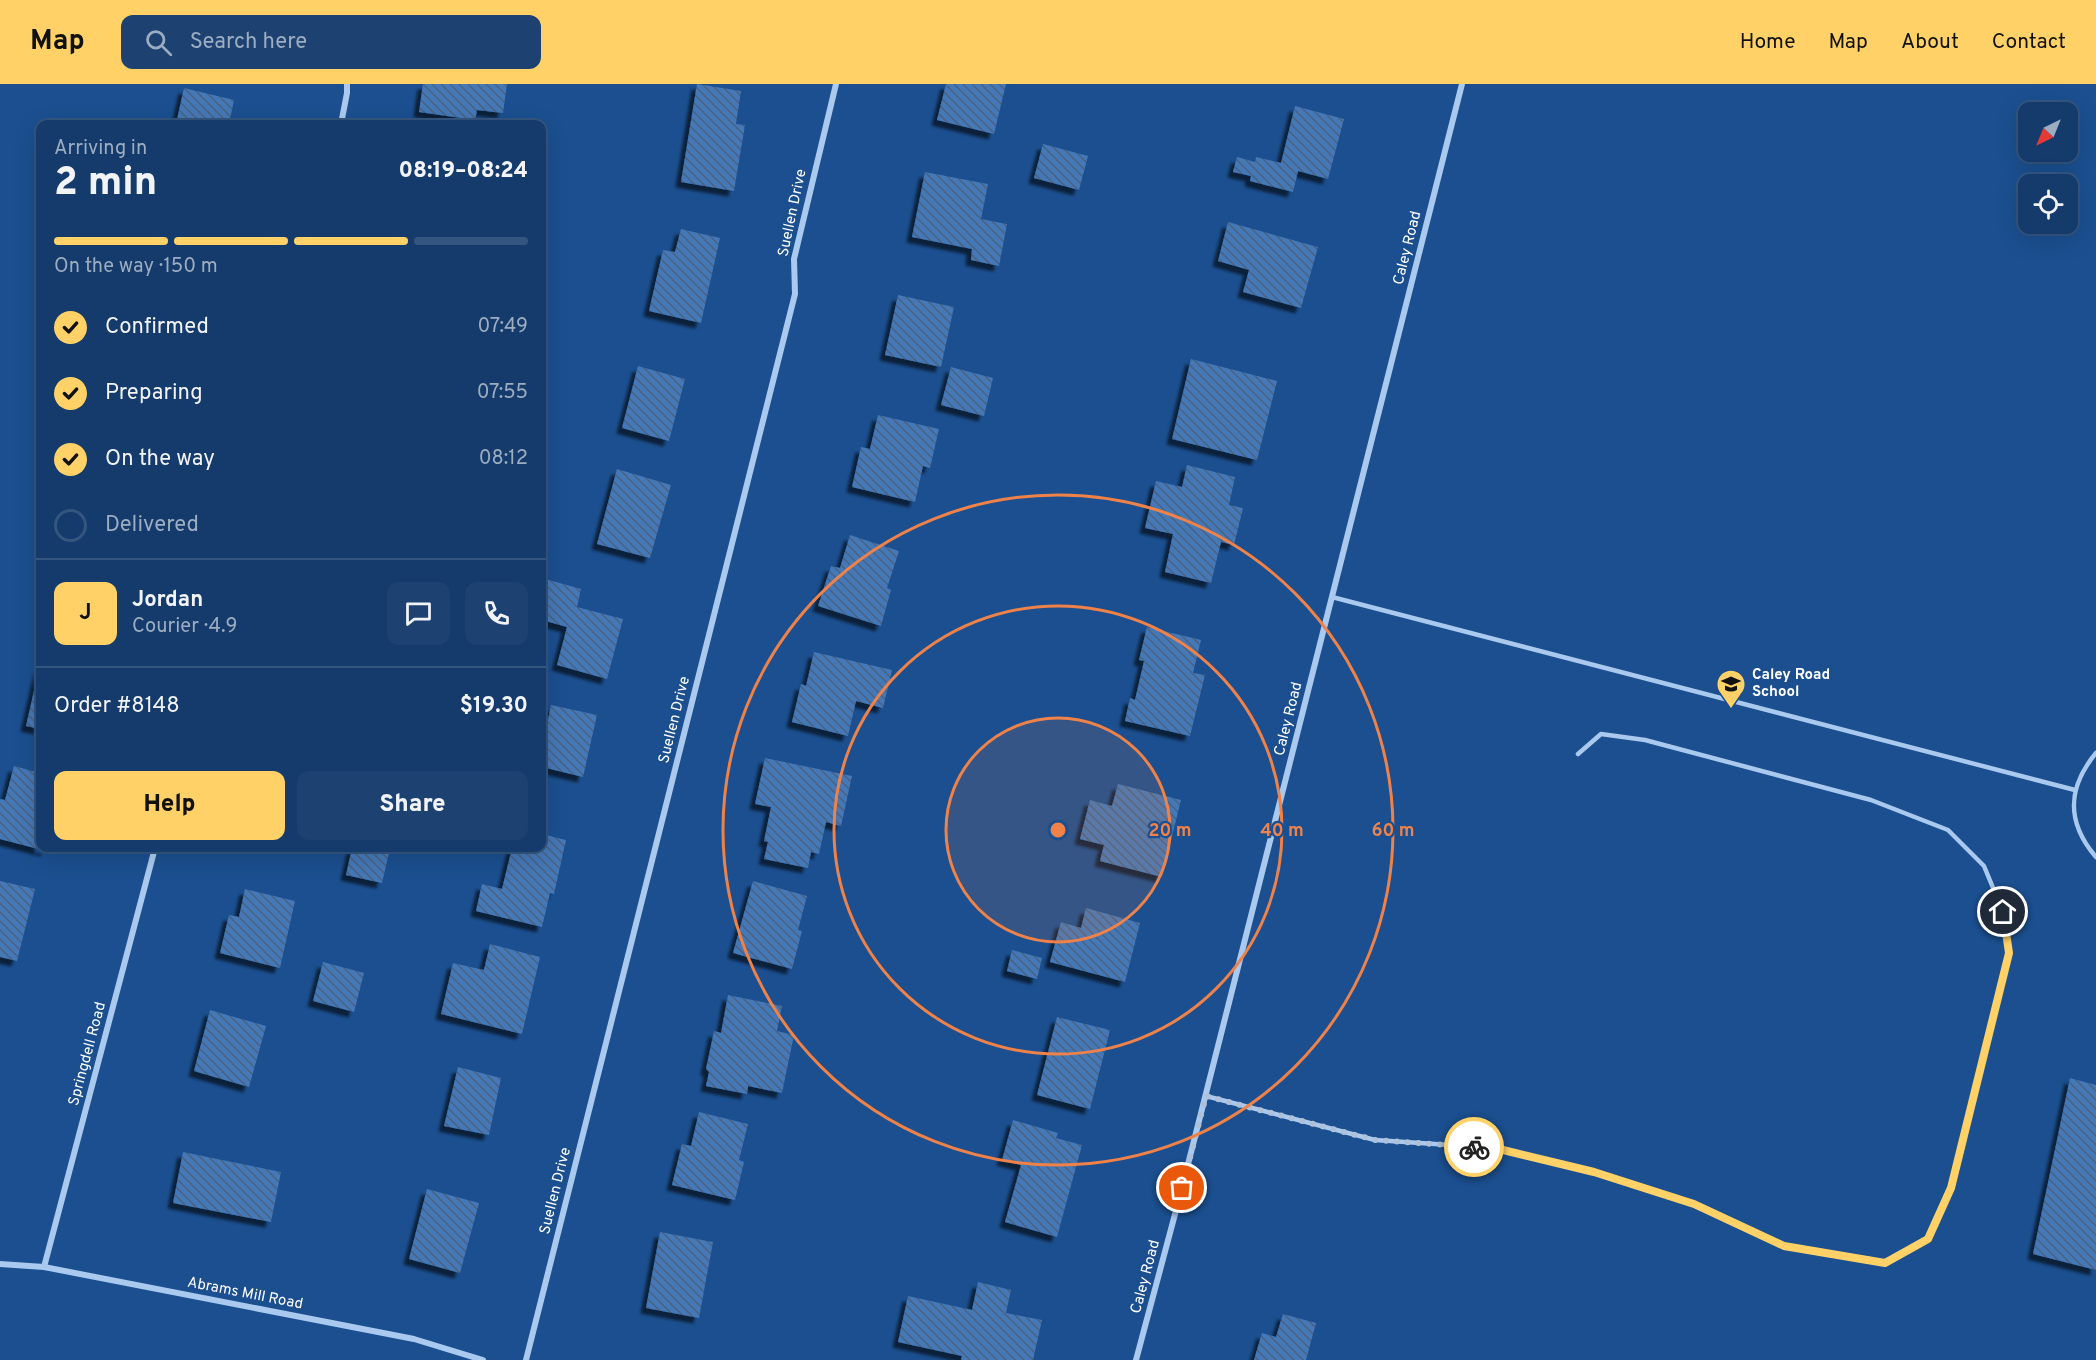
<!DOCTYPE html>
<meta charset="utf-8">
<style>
:root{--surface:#143b6b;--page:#1d4271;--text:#f1f3f6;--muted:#9dadc1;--line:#33557e;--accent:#ffd166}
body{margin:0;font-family:Overpass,sans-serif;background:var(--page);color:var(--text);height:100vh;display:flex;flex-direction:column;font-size:22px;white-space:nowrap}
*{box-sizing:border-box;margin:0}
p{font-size:20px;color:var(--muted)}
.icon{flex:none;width:33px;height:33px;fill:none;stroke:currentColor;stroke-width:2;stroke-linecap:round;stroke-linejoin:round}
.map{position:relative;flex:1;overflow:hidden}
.panel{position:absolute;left:36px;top:36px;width:510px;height:732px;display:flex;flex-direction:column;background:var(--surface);border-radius:12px;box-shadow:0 6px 24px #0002,0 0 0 2px var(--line)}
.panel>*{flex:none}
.needle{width:39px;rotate:223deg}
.tools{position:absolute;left:2018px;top:18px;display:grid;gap:12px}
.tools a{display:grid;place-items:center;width:60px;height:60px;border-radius:12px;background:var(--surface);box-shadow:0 6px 24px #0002,0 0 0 2px var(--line);font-size:30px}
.pin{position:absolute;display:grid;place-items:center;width:51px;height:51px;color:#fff;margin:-26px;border:3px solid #fff;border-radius:50%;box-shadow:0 2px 6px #0007}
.courier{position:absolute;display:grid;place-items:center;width:60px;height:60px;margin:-30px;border:4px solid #ffd166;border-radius:50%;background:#fff;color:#222;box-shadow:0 2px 8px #0007}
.headline em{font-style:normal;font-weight:800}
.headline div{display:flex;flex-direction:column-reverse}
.headline{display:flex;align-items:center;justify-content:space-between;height:102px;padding:0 18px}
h1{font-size:39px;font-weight:800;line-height:45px}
.bar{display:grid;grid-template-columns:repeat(4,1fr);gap:9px 6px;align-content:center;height:72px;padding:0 18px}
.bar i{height:8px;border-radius:4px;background:var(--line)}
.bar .on{background:var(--accent)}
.bar p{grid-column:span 4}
.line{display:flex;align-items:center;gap:15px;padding:0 18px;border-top:2px solid var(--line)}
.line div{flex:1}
.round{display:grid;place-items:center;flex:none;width:63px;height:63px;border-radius:12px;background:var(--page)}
ol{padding:0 18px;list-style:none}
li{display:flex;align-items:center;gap:18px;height:66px}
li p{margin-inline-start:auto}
li .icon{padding:6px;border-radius:50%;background:var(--accent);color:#111;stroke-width:4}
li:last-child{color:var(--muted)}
li i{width:33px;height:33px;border:3px solid var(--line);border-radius:50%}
.primary-button{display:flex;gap:12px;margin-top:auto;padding:12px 18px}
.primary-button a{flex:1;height:69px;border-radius:12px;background:var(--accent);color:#111;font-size:24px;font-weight:800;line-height:69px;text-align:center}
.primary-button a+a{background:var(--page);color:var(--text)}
header{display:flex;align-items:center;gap:36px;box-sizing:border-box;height:84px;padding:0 30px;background:var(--accent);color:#111}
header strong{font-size:28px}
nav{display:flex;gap:33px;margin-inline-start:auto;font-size:21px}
.search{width:420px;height:54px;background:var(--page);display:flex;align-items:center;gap:15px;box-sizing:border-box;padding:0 21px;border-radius:12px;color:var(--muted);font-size:22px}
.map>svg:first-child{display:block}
.building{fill:url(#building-back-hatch);filter:url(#shadow)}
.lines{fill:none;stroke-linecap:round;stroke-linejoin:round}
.lane{stroke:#a9c9ee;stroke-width:4.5}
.street{stroke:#a9c9ee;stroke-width:6}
.done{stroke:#afc1d8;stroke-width:6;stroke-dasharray:0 10.8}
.route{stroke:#ffd166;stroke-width:8}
.ring{fill:none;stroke:#ee8249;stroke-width:3}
.labels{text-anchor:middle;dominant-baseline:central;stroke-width:4.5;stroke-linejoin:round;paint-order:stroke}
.street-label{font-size:15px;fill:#fff;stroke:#1b4f8f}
.poi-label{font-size:15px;font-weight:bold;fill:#fff;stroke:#1b4f8f;text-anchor:start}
.centre{fill:#ee8249;stroke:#1b4f8f;stroke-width:3}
.ring-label{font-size:18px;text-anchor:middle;font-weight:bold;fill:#ee8249;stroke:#1b4f8f;stroke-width:4.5;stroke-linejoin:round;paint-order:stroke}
</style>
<header>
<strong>Map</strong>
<div class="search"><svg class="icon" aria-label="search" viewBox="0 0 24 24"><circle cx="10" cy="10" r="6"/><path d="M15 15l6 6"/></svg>Search here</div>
<nav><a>Home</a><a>Map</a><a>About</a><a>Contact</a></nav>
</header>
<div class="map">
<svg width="2096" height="1276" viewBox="0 0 2096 1276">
<defs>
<pattern id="building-back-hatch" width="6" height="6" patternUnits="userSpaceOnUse" patternTransform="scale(1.5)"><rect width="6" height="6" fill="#4478b7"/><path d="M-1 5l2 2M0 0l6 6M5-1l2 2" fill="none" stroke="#486282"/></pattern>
<filter id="shadow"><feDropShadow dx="-5.5" dy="5.5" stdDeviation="1.5" flood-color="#0009"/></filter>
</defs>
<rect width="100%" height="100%" fill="#1b4f8f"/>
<path class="building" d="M423,0H507L503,29L477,26L475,36L419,28Z
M697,0L741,7L736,40L745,41L734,107L681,98Z
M946,0H1006L994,50L937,36Z
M184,4L234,16L229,40H176Z
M1295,22L1344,35L1328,95L1298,87L1293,108L1250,97L1251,92L1233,88L1237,73L1255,78L1256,73L1281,79Z
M1043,60L1088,72L1079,106L1034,94Z
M925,88L988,100L981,135L1007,140L999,182L971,176L972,165L912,153Z
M1228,138L1318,163L1301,224L1243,208L1249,186L1218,177Z
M681,145L720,154L701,239L649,227L663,166L675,168Z
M898,211L954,223L941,283L885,271Z
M1191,275L1277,297L1257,376L1172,355Z
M638,282L685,295L669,357L622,344Z
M951,283L993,294L984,332L941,321Z
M878,331L939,345L930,384L923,382L915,418L852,403L861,363L870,365Z
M1187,381L1235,393L1229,421L1243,424L1234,461L1221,458L1211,499L1165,488L1173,450L1145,444L1156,397L1182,403Z
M617,385L671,401L650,474L597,460Z
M850,451L899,467L887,504L891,506L881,542L818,522L831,482L840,484Z
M542,494L581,505L577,523L623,535L607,595L557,581L567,543L542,536Z
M1147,543L1201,556L1193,589L1205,591L1190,652L1125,637L1130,614L1135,616L1144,577L1139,576Z
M814,568L892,586L883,624L856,617L848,652L792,638L801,600L806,602Z
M40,581V645L26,642Z
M551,621L597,631L583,693L542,683V665Z
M765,674L852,692L841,742L826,738L819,770L811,768L808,784L764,775L768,758L764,757L771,723L755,720Z
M14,682L40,689V764H47L46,767L0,755V715L5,716Z
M1118,700L1181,716L1162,793L1100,777L1104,761L1080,755L1090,716L1112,722Z
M542,750L566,756L554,810L550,809L542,843L476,827L482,800L502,805L512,764H542Z
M352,764H367L389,769L382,799L346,791Z
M0,797L35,805L17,877L0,873Z
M753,797L807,812L798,846L802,847L792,885L733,869Z
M245,805L295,817L280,884L220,869L229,831L239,833Z
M1086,824L1140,839L1125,898L1050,878L1061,838L1081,844Z
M490,860L540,873L522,950L441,930L453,879L484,886Z
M1012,866L1042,874L1037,895L1007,887Z
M323,878L364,889L354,928L313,917Z
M728,911L782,922L777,947L794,951L782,1009L748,1002L747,1010L706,1002L709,988L706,985L714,947L721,949Z
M210,926L266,942L249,1003L194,987Z
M1057,933L1110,946L1090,1025L1037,1011Z
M458,983L501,994L489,1051L444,1042Z
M2070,994L2096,1001V1186L2033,1170Z
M699,1028L748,1040L739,1076L744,1078L735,1116L672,1101L682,1060L691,1062Z
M1013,1036L1058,1049L1056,1054L1082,1061L1057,1153L1005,1138L1021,1081L1002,1076Z
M183,1068L281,1088L271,1138L173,1119Z
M427,1105L479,1119L460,1189L409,1175Z
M660,1148L713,1158L699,1234L646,1224Z
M978,1198L1011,1206L1006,1229L1042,1236L1033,1276H961L962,1272L898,1258L908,1212L972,1226Z
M1283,1230L1316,1239L1306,1276H1254L1262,1249L1276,1253Z"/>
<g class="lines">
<path class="lane" d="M1332,513L2075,706
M2096,669C2067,704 2066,738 2096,773
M1206,1012L1375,1056L1495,1064L1594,1088L1694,1120L1784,1163L1885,1179L1928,1155L1951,1104L2009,869L2003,828L1984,782L1948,746L1871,716L1645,656L1601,650L1578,670"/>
<path class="street" d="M341,40L347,9V0
M0,1180L44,1183L414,1255L483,1276
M44,1183L155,764
M526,1276L795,210L794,175L836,0
M1136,1276L1182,1104L1462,0"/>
</g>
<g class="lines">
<path class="done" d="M1182,1104L1206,1012L1375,1056L1474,1063"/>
<path class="route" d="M1474,1063L1495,1064L1594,1088L1694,1120L1784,1162L1885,1179L1928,1155L1951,1104L2009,869L2003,828"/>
</g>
<circle cx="1058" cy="746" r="112" fill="#ee8249" fill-opacity=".12"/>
<g class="ring">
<circle cx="1058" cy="746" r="112"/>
<circle cx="1058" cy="746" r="224"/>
<circle cx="1058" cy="746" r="335"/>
</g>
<defs>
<g id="school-pin" transform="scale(1.5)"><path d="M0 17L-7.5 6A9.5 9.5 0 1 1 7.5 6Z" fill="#ffd166" stroke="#1b4f8f"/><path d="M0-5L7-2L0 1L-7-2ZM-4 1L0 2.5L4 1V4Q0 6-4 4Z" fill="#111"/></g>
</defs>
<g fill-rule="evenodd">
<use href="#school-pin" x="1731" y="600"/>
</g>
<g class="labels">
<g class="street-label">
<text transform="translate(793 129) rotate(-78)">Suellen Drive</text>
<text transform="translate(1408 164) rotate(-76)">Caley Road</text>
<text transform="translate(1289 635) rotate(-76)">Caley Road</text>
<text transform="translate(675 636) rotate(-76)">Suellen Drive</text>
<text transform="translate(88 970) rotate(-75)">Springdell Road</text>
<text transform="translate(556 1107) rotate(-76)">Suellen Drive</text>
<text transform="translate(1146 1193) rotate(-75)">Caley Road</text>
<text transform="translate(245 1210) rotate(11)">Abrams Mill Road</text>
</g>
<g class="poi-label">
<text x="1752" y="591">Caley Road<tspan x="1752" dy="17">School</tspan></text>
</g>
</g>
<circle cx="1058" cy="746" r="9" class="centre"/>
<g class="ring-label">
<text x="1170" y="752">20 m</text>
<text x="1282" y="752">40 m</text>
<text x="1393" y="752">60 m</text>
</g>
</svg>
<div class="tools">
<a><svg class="needle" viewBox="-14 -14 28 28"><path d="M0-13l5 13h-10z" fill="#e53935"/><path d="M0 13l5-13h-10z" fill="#9dadc1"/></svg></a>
<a><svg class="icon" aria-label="locate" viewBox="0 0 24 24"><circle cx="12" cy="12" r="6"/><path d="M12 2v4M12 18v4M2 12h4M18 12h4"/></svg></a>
</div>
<div class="pin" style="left:1182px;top:1104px;background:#ea580c"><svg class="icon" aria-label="bag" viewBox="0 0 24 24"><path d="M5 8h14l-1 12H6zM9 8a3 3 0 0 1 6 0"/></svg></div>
<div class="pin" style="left:2003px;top:828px;background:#1f2937"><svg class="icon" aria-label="home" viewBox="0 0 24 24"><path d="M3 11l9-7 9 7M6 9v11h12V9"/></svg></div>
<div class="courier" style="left:1474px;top:1063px"><svg class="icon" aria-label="bike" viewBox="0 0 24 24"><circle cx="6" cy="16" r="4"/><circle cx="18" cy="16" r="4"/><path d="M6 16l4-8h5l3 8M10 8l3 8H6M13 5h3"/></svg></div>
<section class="panel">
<div class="headline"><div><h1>2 min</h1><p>Arriving in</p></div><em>08:19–08:24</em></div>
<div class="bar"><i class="on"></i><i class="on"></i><i class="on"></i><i></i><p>On the way · 150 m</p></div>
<ol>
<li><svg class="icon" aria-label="check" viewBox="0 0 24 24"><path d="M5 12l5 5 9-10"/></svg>Confirmed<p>07:49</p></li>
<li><svg class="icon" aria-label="check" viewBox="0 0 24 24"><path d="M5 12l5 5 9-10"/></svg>Preparing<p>07:55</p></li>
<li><svg class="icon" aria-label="check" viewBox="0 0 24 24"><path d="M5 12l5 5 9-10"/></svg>On the way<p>08:12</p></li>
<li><i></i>Delivered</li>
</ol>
<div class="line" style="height:108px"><b class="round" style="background:var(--accent);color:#111">J</b><div><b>Jordan</b><p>Courier · 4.9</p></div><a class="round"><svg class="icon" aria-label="chat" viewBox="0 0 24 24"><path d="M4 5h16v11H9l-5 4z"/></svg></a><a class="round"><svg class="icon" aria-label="phone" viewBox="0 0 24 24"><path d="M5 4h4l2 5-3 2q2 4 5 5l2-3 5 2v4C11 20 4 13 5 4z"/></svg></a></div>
<div class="line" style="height:78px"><div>Order #8148</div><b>$19.30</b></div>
<div class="primary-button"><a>Help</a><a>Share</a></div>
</section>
</div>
